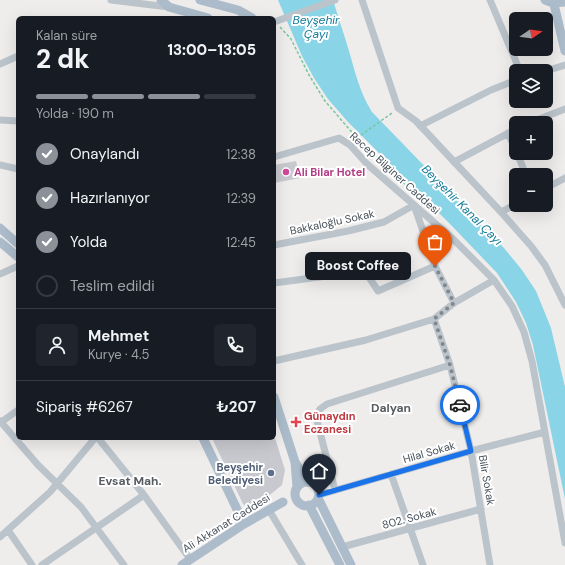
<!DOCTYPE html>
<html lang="tr">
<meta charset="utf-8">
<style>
:root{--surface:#171b24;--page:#20242c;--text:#f1f3f6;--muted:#9ea1a6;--line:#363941;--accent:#8c9099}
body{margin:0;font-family:"DM Sans",sans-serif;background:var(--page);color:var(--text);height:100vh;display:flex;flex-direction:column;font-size:15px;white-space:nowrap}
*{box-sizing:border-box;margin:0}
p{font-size:13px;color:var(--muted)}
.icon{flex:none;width:22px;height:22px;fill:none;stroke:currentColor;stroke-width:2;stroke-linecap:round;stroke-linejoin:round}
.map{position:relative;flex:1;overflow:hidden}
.details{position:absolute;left:16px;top:16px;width:260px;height:424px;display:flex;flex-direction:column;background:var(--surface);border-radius:6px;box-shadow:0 4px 16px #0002}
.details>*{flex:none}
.needle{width:26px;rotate:77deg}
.controls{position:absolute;left:509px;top:12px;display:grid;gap:8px}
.controls a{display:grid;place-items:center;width:44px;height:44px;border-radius:6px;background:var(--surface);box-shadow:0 4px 16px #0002;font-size:20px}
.pin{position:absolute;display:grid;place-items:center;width:34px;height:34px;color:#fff;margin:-41px -17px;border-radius:50% 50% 50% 0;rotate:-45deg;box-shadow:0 0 4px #0007}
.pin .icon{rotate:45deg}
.courier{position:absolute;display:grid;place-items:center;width:40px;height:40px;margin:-20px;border:3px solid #1a73e8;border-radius:50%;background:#fff;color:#222;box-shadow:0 1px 5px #0007}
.bubble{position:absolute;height:28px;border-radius:6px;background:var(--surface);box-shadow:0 4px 16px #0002;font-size:13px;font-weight:800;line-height:28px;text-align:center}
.overview em{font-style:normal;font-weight:800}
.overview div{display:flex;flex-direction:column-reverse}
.overview{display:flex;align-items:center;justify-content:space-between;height:68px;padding:0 20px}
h1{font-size:26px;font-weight:800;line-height:30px}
.bar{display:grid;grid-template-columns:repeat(4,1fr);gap:6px 4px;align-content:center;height:48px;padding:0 20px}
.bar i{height:5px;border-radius:3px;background:var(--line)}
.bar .current{background:var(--accent)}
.bar p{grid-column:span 4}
.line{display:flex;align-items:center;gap:10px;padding:0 20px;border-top:1px solid var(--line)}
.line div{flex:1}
.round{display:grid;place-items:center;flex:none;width:42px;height:42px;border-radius:6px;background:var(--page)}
ol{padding:0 20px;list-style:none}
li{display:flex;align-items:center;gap:12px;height:44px}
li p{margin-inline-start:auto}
li .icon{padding:4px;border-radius:50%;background:var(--accent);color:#fff;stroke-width:4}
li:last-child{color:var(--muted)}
li i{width:22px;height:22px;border:2px solid var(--line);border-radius:50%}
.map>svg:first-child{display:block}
.water{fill:#8ad4e7}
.building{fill:#c7c9cf}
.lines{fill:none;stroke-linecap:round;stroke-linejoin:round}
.path{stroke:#75c89f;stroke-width:1.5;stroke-dasharray:3 2;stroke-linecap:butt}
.minor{stroke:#bbc4cb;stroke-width:7}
.major{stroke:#adbcca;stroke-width:9}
.done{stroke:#81878c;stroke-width:4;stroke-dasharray:0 7.2}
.route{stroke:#1a73e8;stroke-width:5}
.hotel-dot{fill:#d1479c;stroke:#fff;stroke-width:1.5}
.health-dot{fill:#e0444e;stroke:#fff;stroke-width:1.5}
.service-dot{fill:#5c6f8a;stroke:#fff;stroke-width:1.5}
.labels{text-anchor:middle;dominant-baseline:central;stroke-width:4;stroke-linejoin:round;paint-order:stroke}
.hotel-label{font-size:11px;font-weight:bold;fill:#b23c85;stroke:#fff;text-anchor:start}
.street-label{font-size:11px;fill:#465059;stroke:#fff}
.health-label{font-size:11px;font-weight:bold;fill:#be3a42;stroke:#fff;text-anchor:start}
.service-label{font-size:11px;font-weight:bold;fill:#4e5e75;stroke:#fff;text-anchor:end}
.water-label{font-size:12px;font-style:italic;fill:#137c98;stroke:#fff}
.neighbourhood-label{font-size:12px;font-weight:bold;fill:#595d61;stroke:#fff}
</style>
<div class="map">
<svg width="565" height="565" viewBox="0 0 565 565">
<rect width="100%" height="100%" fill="#efecec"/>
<path class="water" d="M278,0H333C338,17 344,34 349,51C355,72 360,93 372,112L504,248L522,270L536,291L551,328L565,387V499L533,345L526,323L516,302L497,273L451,225L348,122L328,99L314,78L302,56Z"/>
<path class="building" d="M296,161L300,178L274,183V165Z
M212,438H275L285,470L282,485L266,498L248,508L243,504Z"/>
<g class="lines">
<path class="path" d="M280,27L291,39L309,75L325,101L356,137L434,212
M351,137L361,135L392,113"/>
<path class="minor" d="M111,0L169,7
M362,0L398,108L416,121L501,212L531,246L545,265L565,305
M490,0L520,71
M274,22L335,0
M0,64L18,56
M546,71L565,65
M0,120L18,121
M529,123L565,109
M420,126L491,90L516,80
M508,133L516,151
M517,153L526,175
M274,157L339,138L350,145L367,164L453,239L494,280L512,306L524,332L532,361L565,543
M454,162L516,129
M0,165L18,169
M546,188L565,178
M501,212L516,204
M274,245L348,231L384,222L414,205L435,266L454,303L434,319L450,365L471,451L490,565
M0,274L18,266
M274,283L365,271L378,291L435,266
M454,303L494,280
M274,361L366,340L434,319
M0,421L38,465L81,507L124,565
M0,423L18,410
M98,438L144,495L190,559
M391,474L423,565
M335,490L316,417L320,409L327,404L450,365
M319,495L471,451L545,432
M269,510L302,565
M8,530L32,565
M0,537L50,492L95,438
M342,547L481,509
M42,565L144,495"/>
<path class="major" d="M161,0L169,7L208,18
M200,0L238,10L252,18
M545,0L553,3L565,2
M553,0L565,51
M0,228L18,244
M0,242L18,257
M274,397L295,462
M203,438L244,524
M295 494a12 12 0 1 1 24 0a12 12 0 1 1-24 0Z
M297,487L295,462L308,482
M318,498L351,565
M309,505L340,565
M182,565L244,524L283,502"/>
</g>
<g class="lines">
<path class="done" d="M435,266L454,303L434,319L450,365L460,405"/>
<path class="route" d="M319,495L471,451L460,405"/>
</g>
<circle class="hotel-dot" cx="286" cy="172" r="4"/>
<path class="health-dot" d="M294 416h4v4h4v4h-4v4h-4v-4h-4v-4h4z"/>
<circle class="service-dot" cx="271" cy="473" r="4"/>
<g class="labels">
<g class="hotel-label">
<text x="294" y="172">Ali Bilar Hotel</text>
</g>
<g class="street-label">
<text transform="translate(395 173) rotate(42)">Recep Bilginer Caddesi</text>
<text transform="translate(332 222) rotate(-12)">Bakkaloğlu Sokak</text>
<text transform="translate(429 452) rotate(-16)">Hilal Sokak</text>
<text transform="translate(487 480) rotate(80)">Bilir Sokak</text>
<text transform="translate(409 518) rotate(-15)">802. Sokak</text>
<text transform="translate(226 523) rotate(-32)">Ali Akkanat Caddesi</text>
</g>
<g class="health-label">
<text x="304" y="416">Günaydın<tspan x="304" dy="13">Eczanesi</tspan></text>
</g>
<g class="service-label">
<text x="263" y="467">Beyşehir<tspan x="263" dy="13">Belediyesi</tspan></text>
</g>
<g class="water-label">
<text x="316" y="20">Beyşehir<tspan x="316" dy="14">Çayı</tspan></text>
<text transform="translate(462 205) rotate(45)">Beyşehir Kanal Çayı</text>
</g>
<g class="neighbourhood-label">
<text x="391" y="408">Dalyan</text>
<text x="130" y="481">Evsat Mah.</text>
</g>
</g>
</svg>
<div class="controls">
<a><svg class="needle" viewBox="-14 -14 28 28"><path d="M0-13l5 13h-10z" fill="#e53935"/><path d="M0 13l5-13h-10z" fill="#9ea1a6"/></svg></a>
<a><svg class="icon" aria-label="layers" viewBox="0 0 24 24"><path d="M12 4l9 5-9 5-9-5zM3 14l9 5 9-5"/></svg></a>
<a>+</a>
<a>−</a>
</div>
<div class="pin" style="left:435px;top:266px;background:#ea580c"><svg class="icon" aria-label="bag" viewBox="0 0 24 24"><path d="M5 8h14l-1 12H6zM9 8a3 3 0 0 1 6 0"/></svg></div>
<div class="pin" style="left:319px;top:495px;background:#1f2937"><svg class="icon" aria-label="home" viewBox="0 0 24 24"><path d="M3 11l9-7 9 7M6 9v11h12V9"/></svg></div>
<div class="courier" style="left:460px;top:405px"><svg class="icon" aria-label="car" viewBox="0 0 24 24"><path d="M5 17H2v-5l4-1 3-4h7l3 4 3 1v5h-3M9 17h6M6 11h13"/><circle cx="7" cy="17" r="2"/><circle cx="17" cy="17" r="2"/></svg></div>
<div class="bubble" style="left:305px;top:252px;width:106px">Boost Coffee</div>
<section class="details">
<div class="overview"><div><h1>2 dk</h1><p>Kalan süre</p></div><em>13:00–13:05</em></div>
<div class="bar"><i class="current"></i><i class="current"></i><i class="current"></i><i></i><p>Yolda · 190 m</p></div>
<ol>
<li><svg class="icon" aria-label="check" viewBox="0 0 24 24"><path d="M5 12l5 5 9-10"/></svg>Onaylandı<p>12:38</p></li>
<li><svg class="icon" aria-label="check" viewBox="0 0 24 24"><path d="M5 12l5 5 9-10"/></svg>Hazırlanıyor<p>12:39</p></li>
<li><svg class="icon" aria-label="check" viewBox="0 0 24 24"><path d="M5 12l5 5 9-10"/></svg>Yolda<p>12:45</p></li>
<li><i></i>Teslim edildi</li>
</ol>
<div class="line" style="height:72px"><a class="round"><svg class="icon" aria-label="person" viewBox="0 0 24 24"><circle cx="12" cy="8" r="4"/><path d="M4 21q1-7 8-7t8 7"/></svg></a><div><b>Mehmet</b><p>Kurye · 4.5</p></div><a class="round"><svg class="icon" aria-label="phone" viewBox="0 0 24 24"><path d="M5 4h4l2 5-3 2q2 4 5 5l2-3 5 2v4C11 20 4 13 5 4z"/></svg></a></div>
<div class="line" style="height:52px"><div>Sipariş #6267</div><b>₺207</b></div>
</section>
</div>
